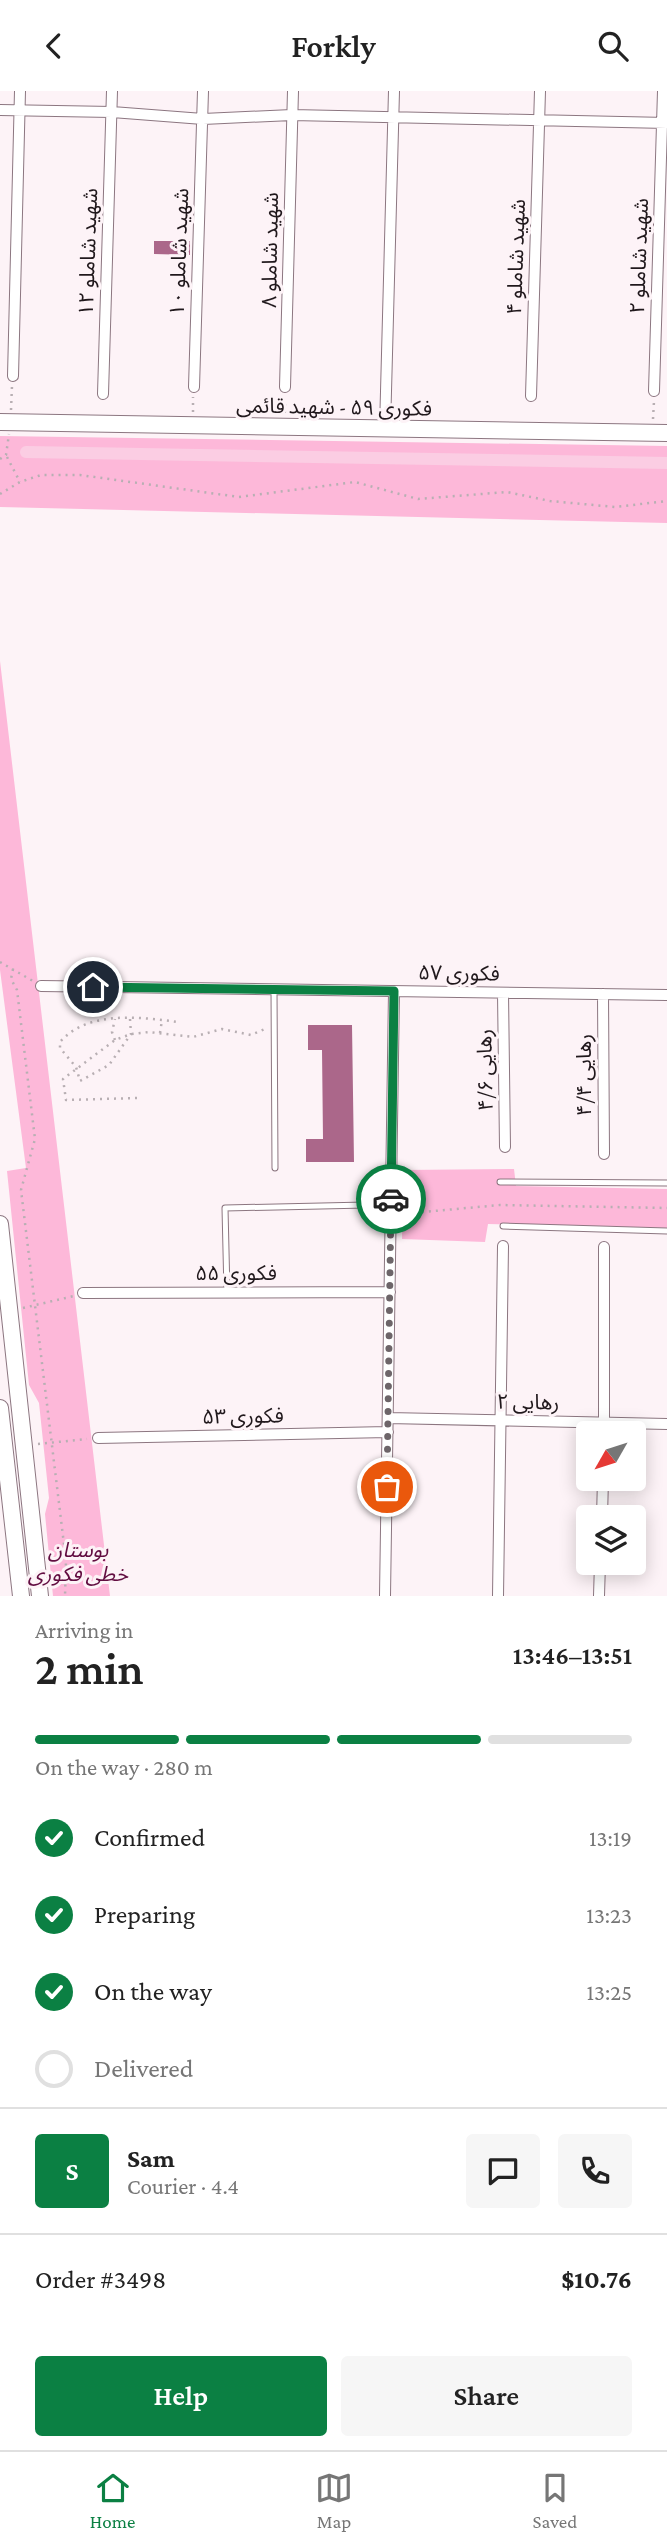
<!DOCTYPE html>
<meta charset="utf-8">
<style>
:root{--surface:#fff;--page:#f6f6f6;--text:#222;--muted:#767676;--line:#e0e0e0;--accent:#0b8043}
body{margin:0;font-family:"Crimson Pro","Noto Sans Arabic",serif;background:var(--page);color:var(--text);height:100vh;display:flex;flex-direction:column;font-size:26px;white-space:nowrap}
*{box-sizing:border-box;margin:0}
p{font-size:23px;color:var(--muted)}
.icon{flex:none;width:38px;height:38px;fill:none;stroke:currentColor;stroke-width:2;stroke-linecap:round;stroke-linejoin:round}
.map{position:relative;height:1505px;overflow:hidden}
.details{display:flex;flex-direction:column;background:var(--surface);flex:1}
.details>*{flex:none}
.needle{width:46px;rotate:231deg}
.controls{position:absolute;left:576px;top:1330px;display:grid;gap:14px}
.controls a{display:grid;place-items:center;width:70px;height:70px;border-radius:7px;background:var(--surface);box-shadow:0 4px 18px #0003;font-size:35px}
.pin{position:absolute;display:grid;place-items:center;width:60px;height:60px;color:#fff;margin:-30px;border:4px solid #fff;border-radius:50%;box-shadow:0 2px 7px #0007}
.courier{position:absolute;display:grid;place-items:center;width:70px;height:70px;margin:-35px;border:5px solid #0b8043;border-radius:50%;background:#fff;color:#222;box-shadow:0 2px 9px #0007}
.summary em{font-style:normal;font-weight:600}
.summary div{display:flex;flex-direction:column-reverse}
.summary{display:flex;align-items:center;justify-content:space-between;height:119px;padding:0 35px}
h1{font-size:46px;font-weight:600;line-height:52px}
.bar{display:grid;grid-template-columns:repeat(4,1fr);gap:10px 7px;align-content:center;height:84px;padding:0 35px}
.bar i{height:9px;border-radius:5px;background:var(--line)}
.bar .selected{background:var(--accent)}
.bar p{grid-column:span 4}
.line{display:flex;align-items:center;gap:18px;padding:0 35px;border-top:2px solid var(--line)}
.line div{flex:1}
.round{display:grid;place-items:center;flex:none;width:74px;height:74px;border-radius:7px;background:var(--page)}
ol{padding:0 35px;list-style:none}
li{display:flex;align-items:center;gap:21px;height:77px}
li p{margin-inline-start:auto}
li .icon{padding:7px;border-radius:50%;background:var(--accent);color:#fff;stroke-width:4}
li:last-child{color:var(--muted)}
li i{width:38px;height:38px;border:4px solid var(--line);border-radius:50%}
.action{display:flex;gap:14px;margin-top:auto;padding:14px 35px}
.action a{flex:1;height:80px;border-radius:7px;background:var(--accent);color:#fff;font-size:28px;font-weight:600;line-height:80px;text-align:center}
.action a+a{background:var(--page);color:var(--text)}
header{display:flex;justify-content:space-between;align-items:center;height:91px;padding:0 35px;background:var(--surface);font-size:32px;font-weight:600}
.tabs{display:flex;justify-content:space-around;align-items:center;height:98px;border-top:2px solid var(--line);background:var(--surface);font-size:19px;color:var(--muted)}
.tabs a{display:grid;justify-items:center;gap:4px}
.tabs .selected{color:var(--accent)}
.map>svg:first-child{display:block}
.green{fill:#fdb8d9}
.lines{fill:none;stroke-linecap:round;stroke-linejoin:round}
.canal{stroke:#fbcde3;stroke-width:12}
.building{fill:#ab678a}
.lane-casing{stroke:#8c7680;stroke-width:7}
.street-casing{stroke:#8c7680;stroke-width:12}
.secondary-casing{stroke:#8c7680;stroke-width:18}
.path{stroke:#b8afb3;stroke-width:2.5;stroke-dasharray:2 5;stroke-linecap:butt}
.lane{stroke:#fff;stroke-width:5}
.street{stroke:#fff;stroke-width:10}
.secondary{stroke:#fff;stroke-width:16}
.done{stroke:#6d6569;stroke-width:7;stroke-dasharray:0 12.6}
.route{stroke:#0b8043;stroke-width:9}
.labels{text-anchor:middle;dominant-baseline:central;stroke-width:6;stroke-linejoin:round;paint-order:stroke}
.street-label{font-size:21px;fill:#20181c;stroke:#fdf3f7}
.park-label{font-size:21px;font-style:italic;fill:#620d41;stroke:#fdf3f7}
</style>
<header><svg class="icon" aria-label="back" viewBox="0 0 24 24"><path d="M15 5l-7 7 7 7"/></svg>Forkly<svg class="icon" aria-label="search" viewBox="0 0 24 24"><circle cx="10" cy="10" r="6"/><path d="M15 15l6 6"/></svg></header>
<div class="map">
<svg width="667" height="1505" viewBox="0 0 667 1505">
<rect width="100%" height="100%" fill="#fdf3f7"/>
<path class="green" d="M0,345L667,355V432L0,416Z
M0,570L110,1505H53L45,1423L49,1407L39,1312L29,1294L7,1080L26,1077L0,879Z
M514,1078L516,1095L667,1098V1137L488,1133L485,1151L402,1148L403,1079Z"/>
<g class="lines">
<path class="canal" d="M26,361L667,372"/>
</g>
<path class="building" d="M154,150H190V164L154,163Z
M308,934H352L354,1071H306V1048H323L322,959H308Z"/>
<g class="lines">
<g class="lane-casing">
<path id="lane" d="M274,898L275,1077
M500,1091L667,1092
M503,1135L667,1140
M227,1202L225,1117L366,1114"/>
</g>
<g class="street-casing">
<path id="street" d="M0,19L112,21L203,28L292,24L667,32
M13,285L20,0
M194,296L203,0
M285,296L293,0
M654,300L663,0
M103,303L112,0
M531,305L540,0
M385,338L394,0
M41,895L667,904
M503,902L505,1056
M603,903L604,1063
M604,1156V1342
M83,1202L390,1201
M388,1327L667,1333
M98,1347L388,1341
M602,1426L603,1388
M385,1505L394,900
M498,1505L503,1155
M599,1505L600,1472"/>
</g>
<g class="secondary-casing">
<path id="secondary" d="M0,331L667,342
M0,1133L40,1505
M0,1317L21,1505"/>
</g>
<path class="path" d="M11,319L12,295
M193,321V306
M285,322V308
M653,328L654,310
M7,366L20,391
M0,368L6,364L9,343
M0,403L20,391L41,384H80L239,406L355,391L418,408L507,401L550,410L615,416L667,410
M0,871L33,890
M13,878L11,888L17,899L35,1048L21,1099L66,1470L65,1505
M130,928L131,943L109,974L80,990L76,976L60,957V951C88,919 140,926 178,931
M160,942L162,929
M115,949L112,941L115,928
M137,1007L66,1009L63,988L115,949L131,943L149,941L193,946L222,938L251,944L265,938
M401,1123L500,1114L667,1117
M23,1217L74,1205
M38,1353L87,1348"/>
<use href="#lane" class="lane"/>
<use href="#street" class="street"/>
<use href="#secondary" class="secondary"/>
</g>
<g class="lines">
<path class="done" d="M387,1396L391,1108"/>
<path class="route" d="M93,896L394,900L391,1108"/>
</g>
<g class="labels">
<g class="street-label">
<text transform="translate(270 159) rotate(-89)">شهید شاملو ۸</text>
<text transform="translate(88 161) rotate(-88)">شهید شاملو ۱۲</text>
<text transform="translate(179 161) rotate(-88)">شهید شاملو ۱۰</text>
<text transform="translate(639 165) rotate(-88)">شهید شاملو ۲</text>
<text transform="translate(516 166) rotate(-88)">شهید شاملو ۴</text>
<text transform="translate(334 316) rotate(1)">فکوری ۵۹ - شهید قائمی</text>
<text transform="translate(459 882) rotate(1)">فکوری ۵۷</text>
<text transform="translate(485 979) rotate(-91)">رهایی ۴/۶</text>
<text transform="translate(584 984) rotate(-90)">رهایی ۴/۴</text>
<text x="236" y="1182">فکوری ۵۵</text>
<text transform="translate(528 1311) rotate(1)">رهایی ۲</text>
<text transform="translate(243 1325) rotate(-1)">فکوری ۵۳</text>
</g>
<g class="park-label">
<text x="78" y="1459">بوستان<tspan x="78" dy="24">خطی فکوری</tspan></text>
</g>
</g>
</svg>
<div class="controls">
<a><svg class="needle" viewBox="-14 -14 28 28"><path d="M0-13l5 13h-10z" fill="#e53935"/><path d="M0 13l5-13h-10z" fill="#767676"/></svg></a>
<a><svg class="icon" aria-label="layers" viewBox="0 0 24 24"><path d="M12 4l9 5-9 5-9-5zM3 14l9 5 9-5"/></svg></a>
</div>
<div class="pin" style="left:387px;top:1396px;background:#ea580c"><svg class="icon" aria-label="bag" viewBox="0 0 24 24"><path d="M5 8h14l-1 12H6zM9 8a3 3 0 0 1 6 0"/></svg></div>
<div class="pin" style="left:93px;top:896px;background:#1f2937"><svg class="icon" aria-label="home" viewBox="0 0 24 24"><path d="M3 11l9-7 9 7M6 9v11h12V9"/></svg></div>
<div class="courier" style="left:391px;top:1108px"><svg class="icon" aria-label="car" viewBox="0 0 24 24"><path d="M5 17H2v-5l4-1 3-4h7l3 4 3 1v5h-3M9 17h6M6 11h13"/><circle cx="7" cy="17" r="2"/><circle cx="17" cy="17" r="2"/></svg></div>
</div>
<section class="details">
<div class="summary"><div><h1>2 min</h1><p>Arriving in</p></div><em>13:46–13:51</em></div>
<div class="bar"><i class="selected"></i><i class="selected"></i><i class="selected"></i><i></i><p>On the way · 280 m</p></div>
<ol>
<li><svg class="icon" aria-label="check" viewBox="0 0 24 24"><path d="M5 12l5 5 9-10"/></svg>Confirmed<p>13:19</p></li>
<li><svg class="icon" aria-label="check" viewBox="0 0 24 24"><path d="M5 12l5 5 9-10"/></svg>Preparing<p>13:23</p></li>
<li><svg class="icon" aria-label="check" viewBox="0 0 24 24"><path d="M5 12l5 5 9-10"/></svg>On the way<p>13:25</p></li>
<li><i></i>Delivered</li>
</ol>
<div class="line" style="height:126px"><b class="round" style="background:var(--accent);color:#fff">S</b><div><b>Sam</b><p>Courier · 4.4</p></div><a class="round"><svg class="icon" aria-label="chat" viewBox="0 0 24 24"><path d="M4 5h16v11H9l-5 4z"/></svg></a><a class="round"><svg class="icon" aria-label="phone" viewBox="0 0 24 24"><path d="M5 4h4l2 5-3 2q2 4 5 5l2-3 5 2v4C11 20 4 13 5 4z"/></svg></a></div>
<div class="line" style="height:91px"><div>Order #3498</div><b>$10.76</b></div>
<div class="action"><a>Help</a><a>Share</a></div>
</section>
<nav class="tabs">
<a class="selected"><svg class="icon" aria-label="home" viewBox="0 0 24 24"><path d="M3 11l9-7 9 7M6 9v11h12V9"/></svg>Home</a>
<a><svg class="icon" aria-label="map" viewBox="0 0 24 24"><path d="M3 6l6-2 6 2 6-2v14l-6 2-6-2-6 2zM9 4v14M15 6v14"/></svg>Map</a>
<a><svg class="icon" aria-label="saved" viewBox="0 0 24 24"><path d="M7 4h10v16l-5-4-5 4z"/></svg>Saved</a>
</nav>
